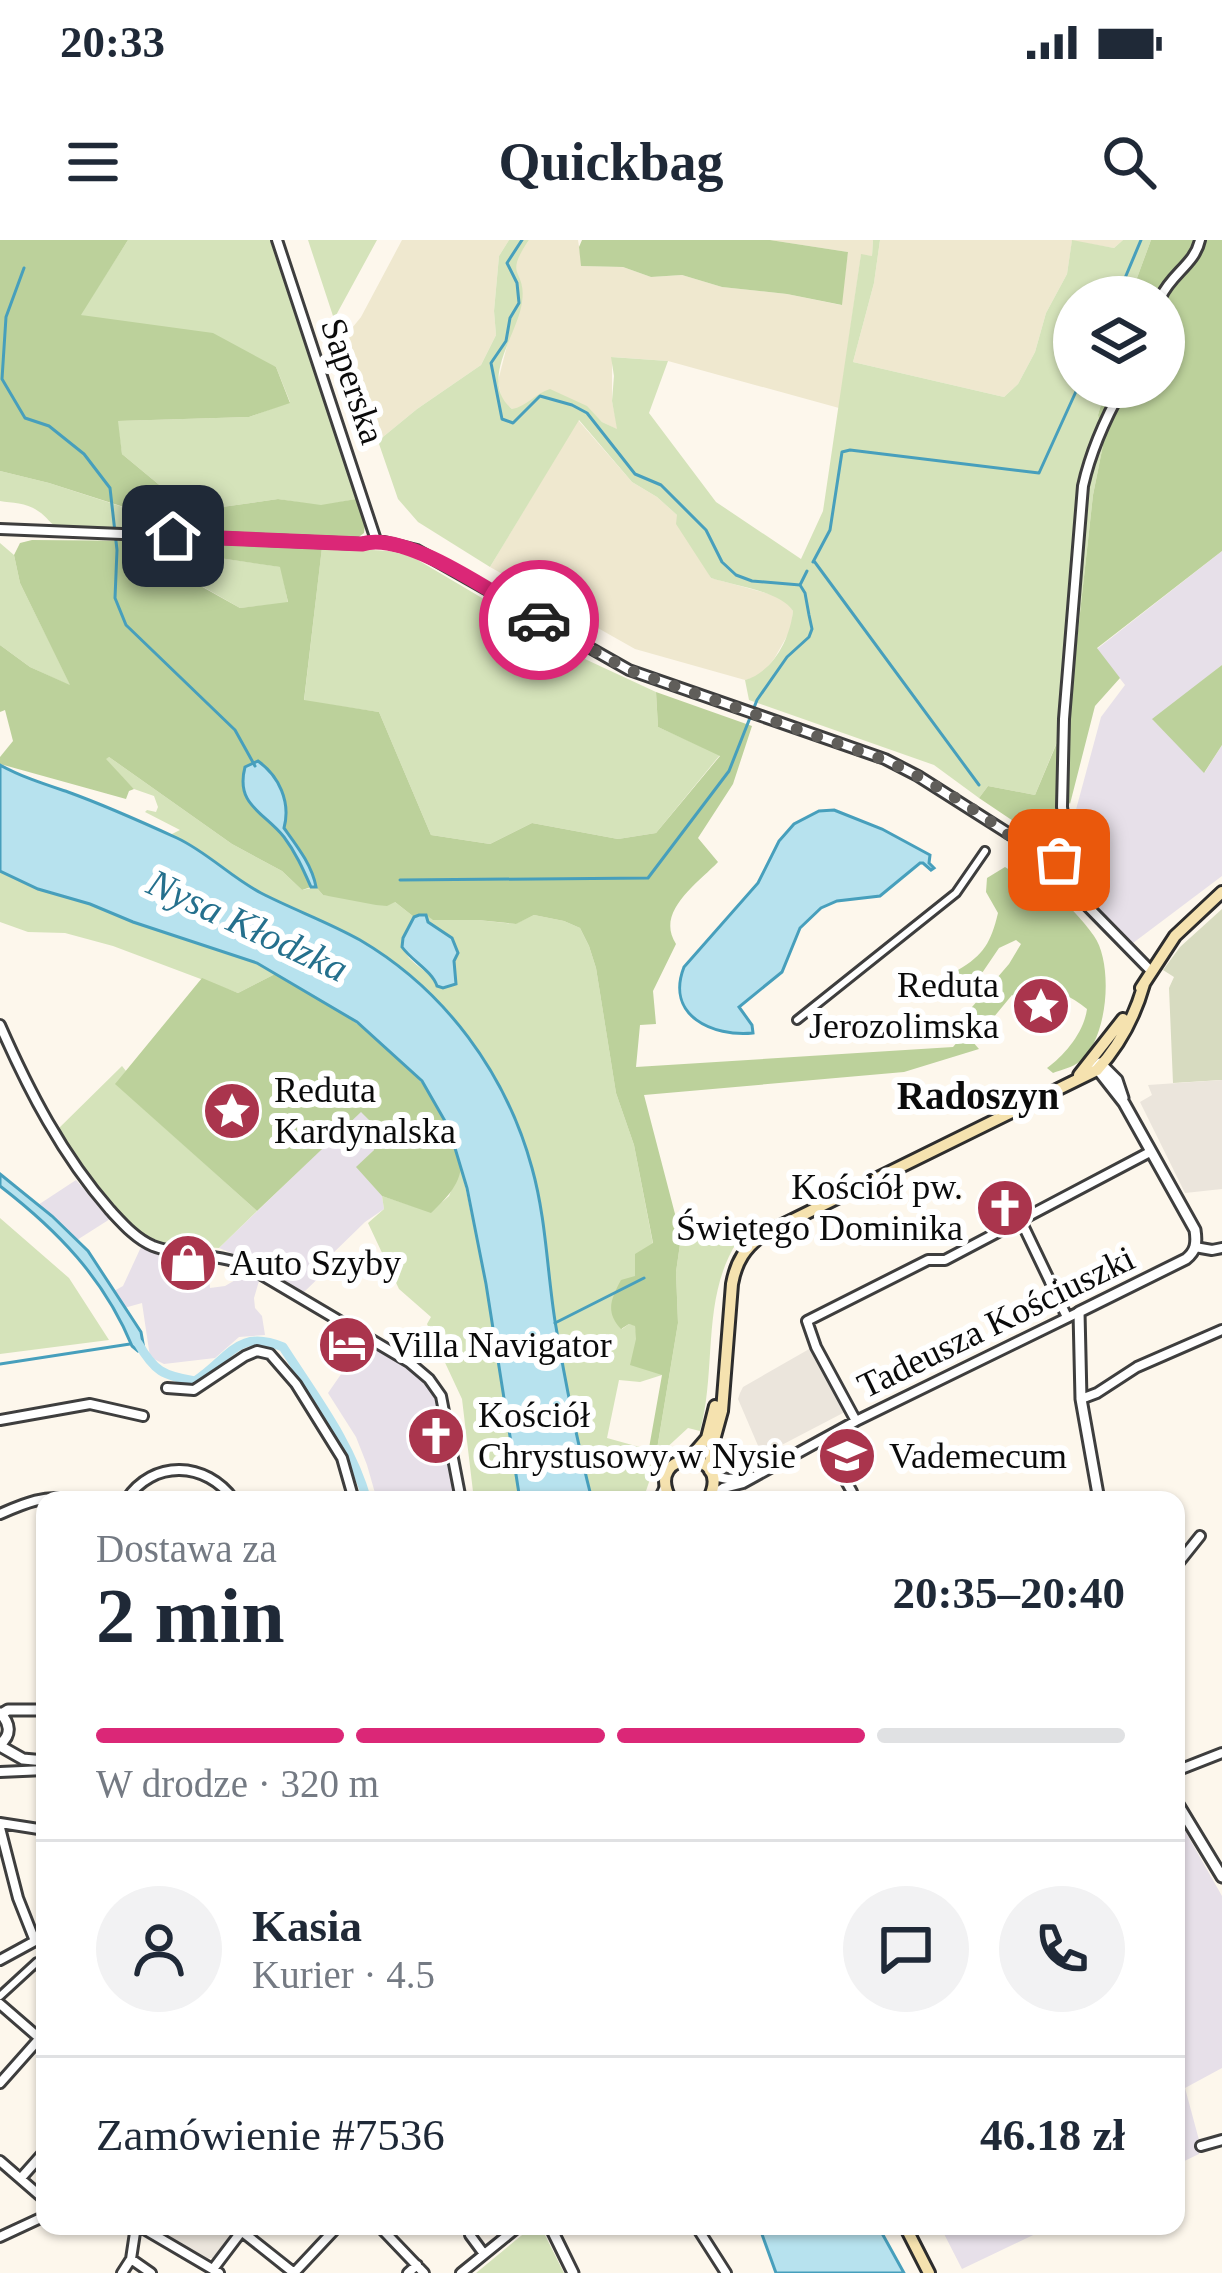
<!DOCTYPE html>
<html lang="pl">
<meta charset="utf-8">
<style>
:root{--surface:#fff;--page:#f2f2f3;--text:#1f2937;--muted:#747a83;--line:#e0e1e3;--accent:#db2777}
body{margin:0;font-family:Georgia,serif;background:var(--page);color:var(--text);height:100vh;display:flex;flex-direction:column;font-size:45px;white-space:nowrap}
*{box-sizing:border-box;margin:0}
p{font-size:39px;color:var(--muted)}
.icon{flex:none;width:66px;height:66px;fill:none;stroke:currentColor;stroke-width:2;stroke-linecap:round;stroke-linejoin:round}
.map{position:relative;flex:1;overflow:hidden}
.panel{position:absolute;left:36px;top:1251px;width:1149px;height:744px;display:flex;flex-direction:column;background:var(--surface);border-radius:24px;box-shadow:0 3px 9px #0004}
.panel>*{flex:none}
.buttons{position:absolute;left:1053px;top:36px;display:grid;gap:24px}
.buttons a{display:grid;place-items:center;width:132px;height:132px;border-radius:50%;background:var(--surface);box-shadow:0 3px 9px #0004;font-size:60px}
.pin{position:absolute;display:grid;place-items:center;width:102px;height:102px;color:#fff;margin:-51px;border-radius:24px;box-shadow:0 6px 18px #0006}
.courier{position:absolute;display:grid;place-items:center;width:120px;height:120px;margin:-60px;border:9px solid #db2777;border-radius:50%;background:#fff;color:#222;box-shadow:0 3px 15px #0007}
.head em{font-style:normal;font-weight:800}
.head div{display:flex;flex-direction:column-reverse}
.head{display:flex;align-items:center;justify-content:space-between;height:204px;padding:0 60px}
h1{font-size:78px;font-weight:800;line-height:90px}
.bar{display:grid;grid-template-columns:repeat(4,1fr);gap:18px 12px;align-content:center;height:144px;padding:0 60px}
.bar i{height:15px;border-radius:9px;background:var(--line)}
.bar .selected{background:var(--accent)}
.bar p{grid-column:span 4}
.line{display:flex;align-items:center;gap:30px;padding:0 60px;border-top:3px solid var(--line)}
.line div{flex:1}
.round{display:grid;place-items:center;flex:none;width:126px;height:126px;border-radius:63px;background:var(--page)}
.status{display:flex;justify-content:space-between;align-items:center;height:84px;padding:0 60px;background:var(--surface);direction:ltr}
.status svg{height:33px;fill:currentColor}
header{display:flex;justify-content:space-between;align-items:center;height:156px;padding:0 60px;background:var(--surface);font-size:54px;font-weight:800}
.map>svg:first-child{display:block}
.industrial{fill:#e7e0e9}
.farmland{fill:#efe8cf}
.green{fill:#d5e3ba}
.forest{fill:#bcd19b}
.cemetery{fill:#d7dbc0}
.plaza{fill:#ebe5dc}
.water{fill:#b7e2ee;stroke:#479fbc;stroke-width:3}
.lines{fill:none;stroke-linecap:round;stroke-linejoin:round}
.stream{stroke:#479fbc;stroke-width:3}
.canal{stroke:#b7e2ee;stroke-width:9}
.pedestrian-casing{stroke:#3e3e3e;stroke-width:12}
.minor-casing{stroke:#3e3e3e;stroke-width:14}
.tertiary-casing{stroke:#3e3e3e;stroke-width:15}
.secondary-casing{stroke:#2d2d2d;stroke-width:16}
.pedestrian{stroke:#fff;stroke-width:6}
.minor{stroke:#fff;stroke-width:8}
.tertiary{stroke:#fff;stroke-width:9}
.secondary{stroke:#f5e2af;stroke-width:10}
.done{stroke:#605e5a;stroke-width:12;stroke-dasharray:0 21.6}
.route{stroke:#db2777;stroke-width:15}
.labels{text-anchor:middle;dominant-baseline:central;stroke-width:12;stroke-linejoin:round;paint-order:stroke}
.street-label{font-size:36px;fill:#0b0b0b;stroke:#fff}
.poi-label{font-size:36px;fill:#0b0b0b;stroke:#fff;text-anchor:start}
.water-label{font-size:39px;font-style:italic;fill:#25708d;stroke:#fff}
.neighbourhood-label{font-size:39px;font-weight:bold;fill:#0b0b0b;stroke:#fff}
</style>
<div class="status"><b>20:33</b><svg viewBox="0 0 49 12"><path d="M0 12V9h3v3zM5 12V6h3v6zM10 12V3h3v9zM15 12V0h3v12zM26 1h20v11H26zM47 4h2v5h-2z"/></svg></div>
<header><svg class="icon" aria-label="menu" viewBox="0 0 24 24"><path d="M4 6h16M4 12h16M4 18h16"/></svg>Quickbag<svg class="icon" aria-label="search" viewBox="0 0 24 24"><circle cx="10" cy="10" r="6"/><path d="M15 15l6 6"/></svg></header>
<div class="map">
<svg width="1222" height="2033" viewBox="0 0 1222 2033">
<rect width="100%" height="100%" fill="#fdf7ec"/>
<path class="industrial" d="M1222,311V425L1153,480L1205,532L1222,505V636L1133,703L1064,632L1067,603L1101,477L1125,445L1097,409Z
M361,871L373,884L374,910L357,927L382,956L384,969L365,982L327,1019L332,1025L304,1052L256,1023L219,1008Z
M76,940L110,979L77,1000L38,965Z
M141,1007L164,1017L208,1024L210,1048L225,1046L244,1035L259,1041L254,1058L255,1068L262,1076L265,1095L239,1097L215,1118L164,1124L150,1117L142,1063L124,1068L114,1051L123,1046Z
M364,1101L406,1126L434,1154L439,1166L456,1260H377L367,1225L356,1197L328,1153Z
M1176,1575L1222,1656V1828L1185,1848L1199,1900V1914L1176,1925Z
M940,1986H1052L962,2029Z"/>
<path class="farmland" d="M402,0H509L499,16L494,71L496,95L481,125L417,169L378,201L344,98L361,77Z
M529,0H578L582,26L623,27L651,37L682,35L722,47L787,54L841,65L848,12L770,0H873L872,16L861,15L839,168L668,121L612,117V161L618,190L602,182L586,166L512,169L502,161L498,141L522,47L514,27L517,18Z
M880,0H1123L1114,8L1072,1L1067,34L1046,73L1035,112L1018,144L1004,157L853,122L874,43Z
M578,180L632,242L657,257L677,275L711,338L777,356L788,362L793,371L791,389L774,419L760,436L745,440L635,409L490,327Z"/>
<path class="green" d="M128,0H270L356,259L321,266L278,259L215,268L169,253L122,214L117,181L249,177L290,162L276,127L80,75Z
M308,0H377L334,79Z
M509,0H529C502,39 527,28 522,62C518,95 478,141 512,169C526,167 536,153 550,149L587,166L602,182L617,189L612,161L614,136L611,117L668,121L649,173L716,262L801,319L823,271L861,14L872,16L873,0H880L874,43L853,122L1004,157L1018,144L1035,112L1046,73L1067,34L1072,0L1114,8L1123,0H1151L1130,57H1074V147H1106L1098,175L1103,205L1093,255L1069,473L1035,555L988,546L979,558L934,525L749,460L745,440C773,432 790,399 793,371C780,351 735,346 711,338L676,284L677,275L657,257L632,242L579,180L490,327L418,282L398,259L378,201L417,169L481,125L496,95L494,71L499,16Z
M0,231L49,243L206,294V316L281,327L288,363L240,368L163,324L157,292L61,289C49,284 48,277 38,271C28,263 12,263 0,261Z
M0,303L14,315L20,343L71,446L30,427L0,405Z
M322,307L389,311L411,316L587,420L656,452L658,487L720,515L656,593L618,599L532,583L490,604L431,595L379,472L304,461Z
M109,517L232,604L282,631L302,650L316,647L323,655L395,662L414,677C394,714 405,715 435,739L456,735C451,710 453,697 428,682L426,675L434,680H478L515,684L534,675L564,681L580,688L589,706L596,728L616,853L634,905L653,1004L635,1036L622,1089L629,1084L635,1085L637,1099L662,1135L640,1142L619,1140L607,1198L654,1211L656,1221L643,1260H592C577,1201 564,1141 555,1080C549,1041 547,1001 540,962C518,853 470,781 381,715C343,687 299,674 259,652C230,636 202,615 175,597L168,596L180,590L145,572L147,570L156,572L158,567L154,556L134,549L104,518Z
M0,631L38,649L90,664L133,682L257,723L277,733L238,753L113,706L65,693L28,692L0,682Z
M122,826L126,831L116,844L257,971L219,1008C199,1007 169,1010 152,1000C118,981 80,923 56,891Z
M461,927L486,1044L520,1260H474L462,1159L427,1084L431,1077L399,1049L368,983L384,969L382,956L431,972L449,956Z
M0,978L69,1038L109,1100L0,1114Z
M681,997L737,1002C701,1058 717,1130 700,1191L688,1188L663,1211L657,1209L678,1083L676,1032Z
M533,1986L541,1987L564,2033H476Z"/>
<path class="forest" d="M0,0H128L81,75L213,93L276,127L290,163L249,177L118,181L122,214L169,253L215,268L278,259L321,265L356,259L365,284L364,293L356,299H323L304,460L379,472L431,595L490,604L532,583L618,599L656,593L720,516L658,487L656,452L752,486L733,544L698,598L718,622C697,644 655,672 676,704L653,751L656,784L640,785L636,827L953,807L965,793L979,809L904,832L644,855L681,997L676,1032L678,1083L657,1209L649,1208L662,1135L630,1125L636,1099L635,1086L629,1084L621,1089C605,1072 611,1059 621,1040L635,1036V1014L653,1003L634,905L616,853L596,728L589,706L580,688L564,681L534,675L516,684L478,680H433L426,675L414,677L395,662L387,666L376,665L323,655L316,647L315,639L300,609L284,588C292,563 279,530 254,522L245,527C236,564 262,570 281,594C295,610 303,628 311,647L302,650L282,631L232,604L109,517L106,519L134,549L129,551L126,559L0,524V517L13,501L5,470L0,472V405L30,427L70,445L20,343L14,315L20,303L32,300L158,301L163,325L240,368L288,362L280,327L206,316L205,293L49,243L0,231Z
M582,0H770L848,12L842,65L787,54L722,47L682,35L651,37L623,27L581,26L579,7Z
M1151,0H1222V311L1097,408L1120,438L1095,466L1070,564L1066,558L1069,473L1093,255L1103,205L1098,175L1106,147H1164V57H1130Z
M1222,425V505L1204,533L1152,479Z
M1061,493L1060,583L1052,617L1022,587L979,558L988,546L1035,555Z
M1005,627L1021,637L1051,644C1064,663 1082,678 1094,696C1114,724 1108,801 1079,822C1073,827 1061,830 1053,833L1047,828C1065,815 1084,792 1087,769C1072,757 1052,746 1033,745L1019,759L1012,755L984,789L966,774L1009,724L1021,704L1016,700L999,708L980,736L962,741L958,730C984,715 991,702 998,673L986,652L987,638Z
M277,733C345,775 425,817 452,899C455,906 461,918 461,926C460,945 444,961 431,973L382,956L356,927L374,910L373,884L361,872L257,971L115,844L202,738L238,753Z"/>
<path class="cemetery" d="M1222,669V840L1173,843L1169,748L1174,737L1163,730L1180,707Z"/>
<path class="plaza" d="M1222,840V949L1185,953L1140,862L1152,855L1148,845Z
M811,1108L815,1110L846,1168L843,1173L772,1210L762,1211L759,1208L738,1159L740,1153L743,1147Z
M162,1986H230L231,1998L224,2012L215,2018H208L171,1998Z"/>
<path class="water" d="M258,521C279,536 291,562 284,588C297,606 312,625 316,647H311C303,629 296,613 284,597C264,572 235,565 245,527Z
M0,525C22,537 44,544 68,552C104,565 142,582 177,598C207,612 232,638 261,653C294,670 328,682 360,700C445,750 506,833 532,928C546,978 547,1030 555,1081C565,1141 577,1201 592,1260H520L486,1044L467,948L449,888L422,841L357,782L257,723L133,682L90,664L38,649L0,631Z
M834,570L882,589L930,615L929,623L934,628L931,630L923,623H920L880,656L837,661L821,668L800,688L782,732L739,767L752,785L753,793C713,797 665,776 684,727L758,643L779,601L794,584L819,571Z
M419,675H426L428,682L452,698L458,713L454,721L456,744L443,748L437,746C432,731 412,721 402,707L403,698L414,677Z
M0,934L52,976L88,1011L141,1092L144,1109L138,1111L132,1106C104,1038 57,990 0,946Z
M759,1986H878L904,2033H776Z"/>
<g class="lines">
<path class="stream" d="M24,28L6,77L2,139L25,178L49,186L84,214L110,248L117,310L115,358L126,385L235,490L255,526
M1117,57L1141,0
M814,321L979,545
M813,322L830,290L842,212L850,210L1039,233L1078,147
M800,345L807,331
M400,640L648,638L729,531L757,460L787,417L809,397L812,389L809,375L805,353L800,345L752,341L736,335L722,322L706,290L661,245L635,234L587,173L572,165L540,156L513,183L502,179L491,123L506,101L510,78L519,63L517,43L507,23L522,0
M555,1083L644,1038
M0,1124L130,1104"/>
<path class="canal" d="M138,1103C154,1131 163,1136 195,1141C230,1118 237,1088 283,1107C315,1157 351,1203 367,1260"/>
<g class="pedestrian-casing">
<path id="pedestrian" d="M797,780L956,653L985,611
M0,1756L37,1722L45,1735"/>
</g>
<g class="minor-casing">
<path id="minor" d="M277,0L376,300
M1161,57C1171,34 1195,24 1200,0
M0,289L362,304L376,300L417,310L629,430L885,519L918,536L1014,597L1055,633L1151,731
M1055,633L1065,586L1062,567L1064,479L1083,246C1091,210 1105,179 1123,147
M0,785C29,851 62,915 110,970C123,984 136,999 153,1006C182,1017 216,1013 245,1025L409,1122L429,1139L441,1156L461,1260
M1020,979L1067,1077
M1195,1007L1212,1010L1222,1008
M167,1148L194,1150L245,1116L257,1111L270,1114L296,1144L342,1218L354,1260
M1081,1159L1097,1153L1137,1127L1222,1090
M0,1180L90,1164L143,1176
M856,1181L816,1107L807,1081L928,1020H945L1150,912
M823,1200L852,1252
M713,1236L728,1239L752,1237
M711,1256L723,1248L743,1243L856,1181L1079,1072
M126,1260C153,1219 206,1221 234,1260
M0,1274C25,1263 46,1254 72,1260
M1176,1326L1200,1296
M1176,1531L1222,1513
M0,1532L45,1530
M0,1583L45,1590
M0,1588L18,1658L35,1701
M0,1720L35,1701L45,1699
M0,1764L45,1803
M0,1843L40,1798
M1201,1906L1222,1900
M0,1921L45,1960
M21,1938L45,1911
M139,1986L219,2033
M235,1986L294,2033
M379,1986L424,2033
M696,1986L726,2033
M470,1995L484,2014
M0,1997L45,1976
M131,2019L151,2033
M213,2029L241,1992
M122,2033L131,2019L136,1986
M294,2033L338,1986
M408,2033L417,2025
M461,2033L519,1986"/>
</g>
<g class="tertiary-casing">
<path id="tertiary" d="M1100,823L1117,840L1123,858
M1095,826L1124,863L1195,990C1197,1003 1196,1011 1186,1019L1079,1072L1081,1159L1099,1260
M659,1260L665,1248
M0,1473C10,1483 12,1495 0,1504
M1,1474L8,1470H45
M0,1506L23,1519L45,1521
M1176,1561L1222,1637
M550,1986L573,2033"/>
</g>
<g class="secondary-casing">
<path id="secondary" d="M1141,748L1175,696L1222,652
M1079,835L1123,779
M689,1219L707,1198L715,1166
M710,1231L711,1211L722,1171L732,1044C736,1022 745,1007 764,994L1097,830C1119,806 1135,776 1144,744
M671,1260C641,1207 737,1207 708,1260
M905,1986L929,2033"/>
</g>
<use href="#pedestrian" class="pedestrian"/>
<use href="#minor" class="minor"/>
<use href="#tertiary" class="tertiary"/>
<use href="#secondary" class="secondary"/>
</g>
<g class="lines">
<path class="done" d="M539,380L629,430L885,520C948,549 1003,587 1055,633L1059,620"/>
<path class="route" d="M173,296L362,304C407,290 498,357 539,380"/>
</g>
<defs>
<g id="sight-disc" transform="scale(3)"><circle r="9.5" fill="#aa354d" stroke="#fff"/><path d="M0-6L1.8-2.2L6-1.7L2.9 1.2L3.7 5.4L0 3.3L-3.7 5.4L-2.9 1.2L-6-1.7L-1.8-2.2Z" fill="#fff"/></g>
<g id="church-disc" transform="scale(3)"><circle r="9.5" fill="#aa354d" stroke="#fff"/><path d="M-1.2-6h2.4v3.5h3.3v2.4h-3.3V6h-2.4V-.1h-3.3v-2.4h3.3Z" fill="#fff"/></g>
<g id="shop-disc" transform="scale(3)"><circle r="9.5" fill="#aa354d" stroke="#fff"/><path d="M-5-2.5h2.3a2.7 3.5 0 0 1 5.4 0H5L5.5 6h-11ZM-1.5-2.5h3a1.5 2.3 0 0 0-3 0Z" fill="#fff"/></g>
<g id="hotel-disc" transform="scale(3)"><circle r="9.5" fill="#aa354d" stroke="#fff"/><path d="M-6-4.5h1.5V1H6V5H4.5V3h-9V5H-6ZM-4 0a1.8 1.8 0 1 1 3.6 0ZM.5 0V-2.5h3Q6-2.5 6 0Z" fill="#fff"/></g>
<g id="university-disc" transform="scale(3)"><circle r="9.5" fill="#aa354d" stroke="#fff"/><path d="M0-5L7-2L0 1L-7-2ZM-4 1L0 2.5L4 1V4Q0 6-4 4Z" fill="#fff"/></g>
</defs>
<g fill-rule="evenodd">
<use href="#sight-disc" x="1041" y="766"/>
<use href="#sight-disc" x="232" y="871"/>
<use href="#church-disc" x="1005" y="968"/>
<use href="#shop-disc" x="188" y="1023"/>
<use href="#hotel-disc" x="347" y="1105"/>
<use href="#church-disc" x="436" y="1196"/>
<use href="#university-disc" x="847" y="1216"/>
</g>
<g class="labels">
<g class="street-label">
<text transform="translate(353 141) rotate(71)">Saperska</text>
<text transform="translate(996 1082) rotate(-26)">Tadeusza Kościuszki</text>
</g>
<g class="poi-label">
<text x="999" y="745" text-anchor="end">Reduta<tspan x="999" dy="41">Jerozolimska</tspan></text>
<text x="274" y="850">Reduta<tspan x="274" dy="41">Kardynalska</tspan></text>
<text x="963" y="947" text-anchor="end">Kościół pw.<tspan x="963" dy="41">Świętego Dominika</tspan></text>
<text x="230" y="1023">Auto Szyby</text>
<text x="389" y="1105">Villa Navigator</text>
<text x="478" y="1175">Kościół<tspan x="478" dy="41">Chrystusowy w Nysie</tspan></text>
<text x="889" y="1216">Vademecum</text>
</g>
<g class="water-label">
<text transform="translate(248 685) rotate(25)">Nysa Kłodzka</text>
</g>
<g class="neighbourhood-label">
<text x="978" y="855">Radoszyn</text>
</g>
</g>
</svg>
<div class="buttons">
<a><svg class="icon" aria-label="layers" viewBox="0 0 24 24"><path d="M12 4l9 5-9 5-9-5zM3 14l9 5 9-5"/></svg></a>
</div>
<div class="pin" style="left:1059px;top:620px;background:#ea580c"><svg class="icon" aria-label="bag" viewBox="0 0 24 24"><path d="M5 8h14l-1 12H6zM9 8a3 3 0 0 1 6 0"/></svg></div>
<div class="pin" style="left:173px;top:296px;background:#1f2937"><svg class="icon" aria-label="home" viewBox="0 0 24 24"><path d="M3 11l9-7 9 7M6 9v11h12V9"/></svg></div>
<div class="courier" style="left:539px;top:380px"><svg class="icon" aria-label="car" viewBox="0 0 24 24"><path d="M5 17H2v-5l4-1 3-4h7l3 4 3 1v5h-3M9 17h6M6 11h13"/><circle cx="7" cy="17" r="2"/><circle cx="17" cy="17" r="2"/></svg></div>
<section class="panel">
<div class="head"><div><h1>2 min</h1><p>Dostawa za</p></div><em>20:35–20:40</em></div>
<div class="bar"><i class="selected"></i><i class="selected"></i><i class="selected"></i><i></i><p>W drodze · 320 m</p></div>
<div class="line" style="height:216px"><a class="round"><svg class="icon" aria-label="person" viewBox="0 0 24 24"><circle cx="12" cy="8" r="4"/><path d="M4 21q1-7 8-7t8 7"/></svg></a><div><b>Kasia</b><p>Kurier · 4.5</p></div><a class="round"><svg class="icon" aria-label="chat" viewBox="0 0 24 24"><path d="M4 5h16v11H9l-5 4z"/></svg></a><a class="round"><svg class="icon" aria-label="phone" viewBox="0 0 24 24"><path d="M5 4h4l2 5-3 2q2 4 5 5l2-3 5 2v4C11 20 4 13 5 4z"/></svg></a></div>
<div class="line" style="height:156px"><div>Zamówienie #7536</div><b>46.18 zł</b></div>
</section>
</div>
